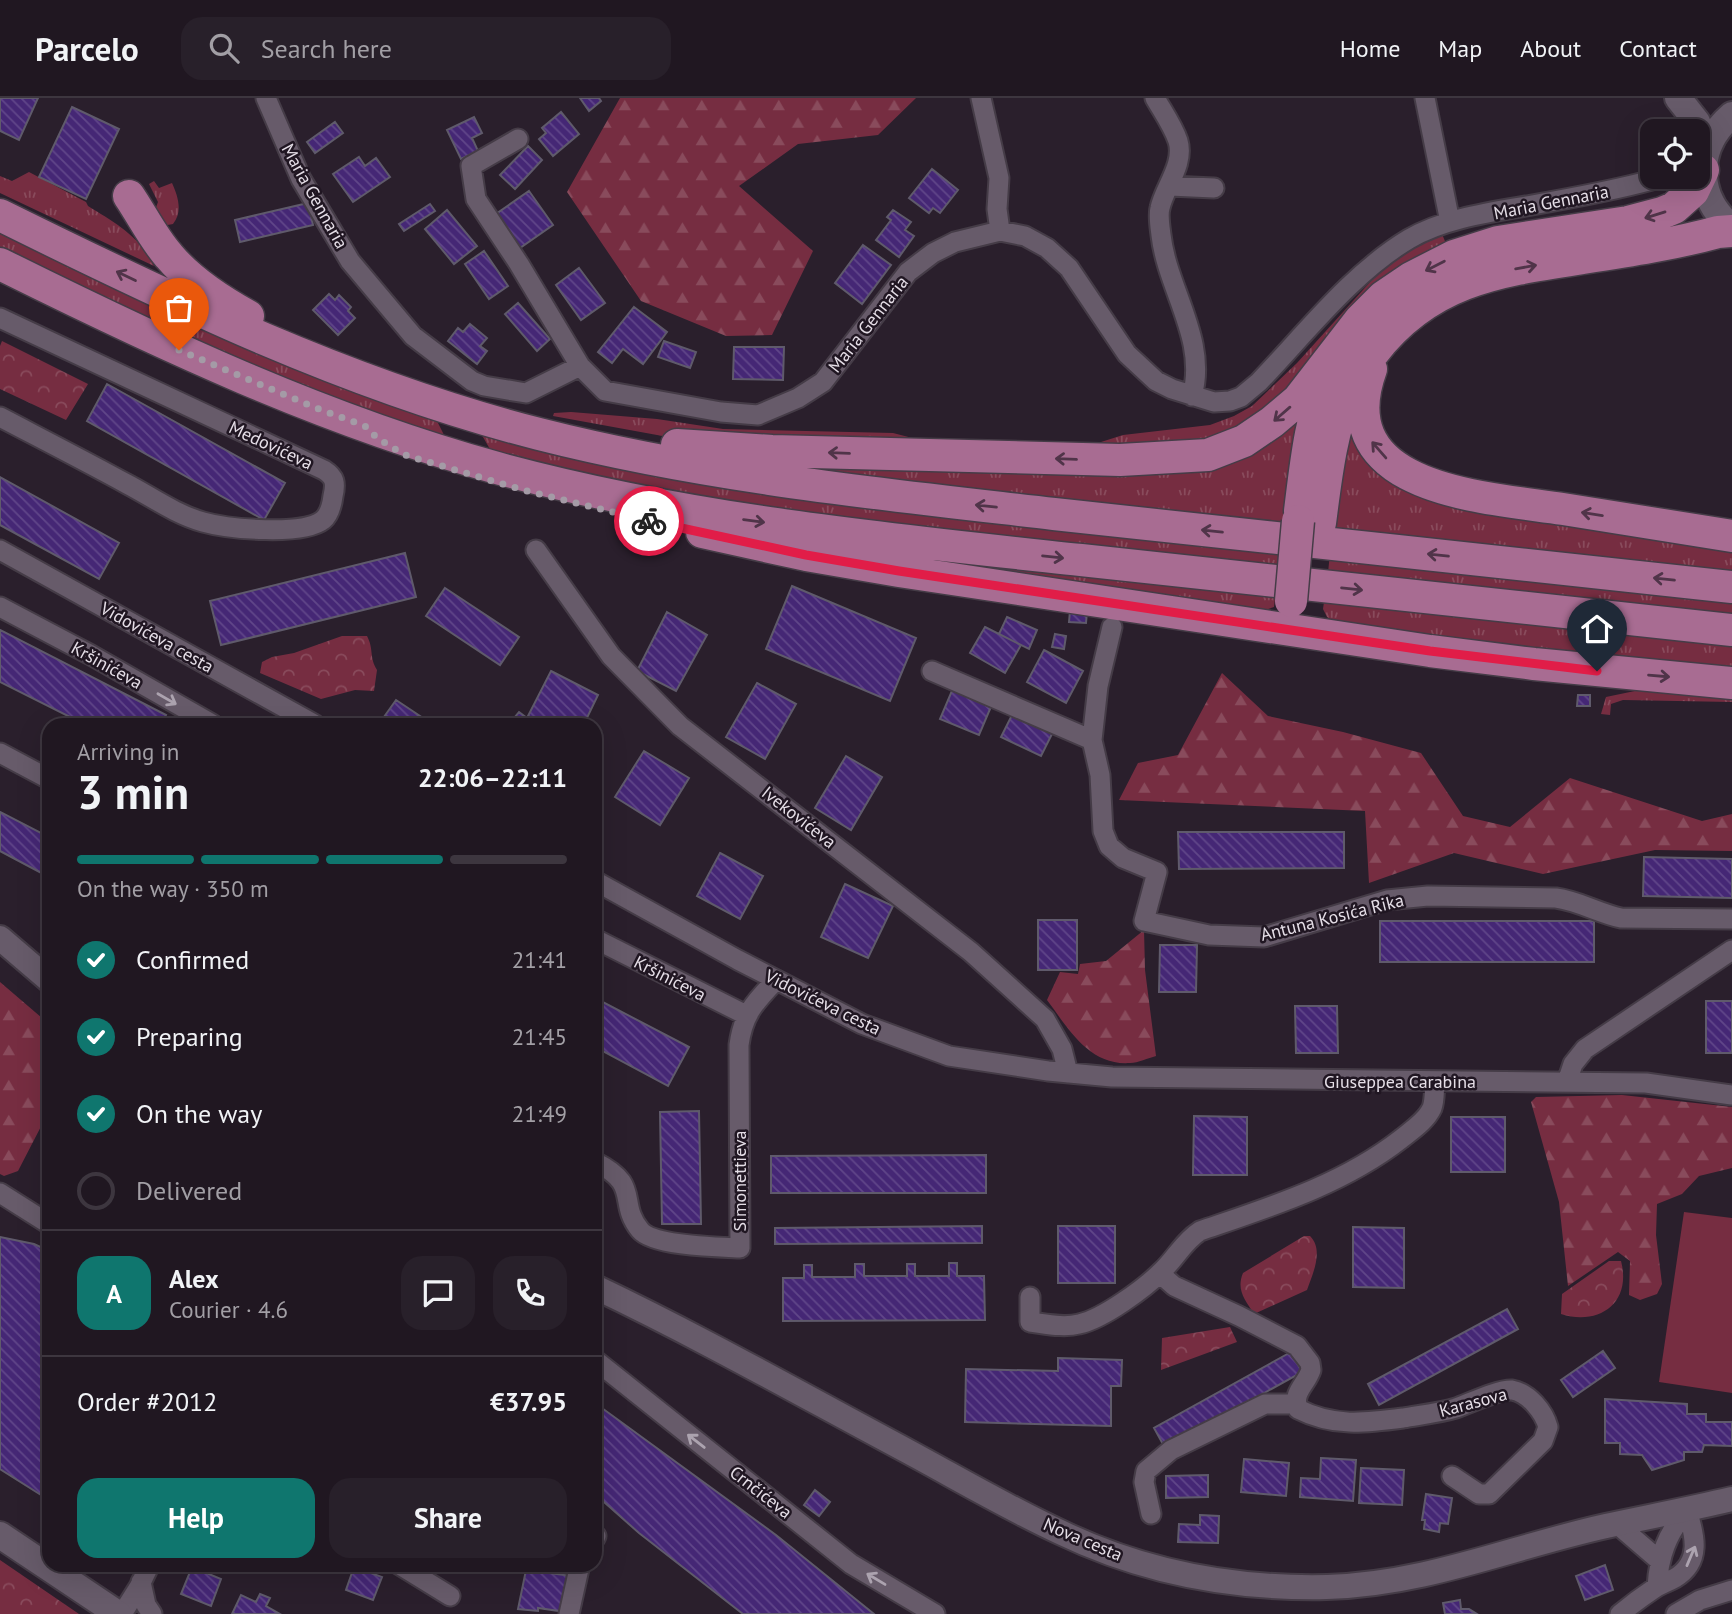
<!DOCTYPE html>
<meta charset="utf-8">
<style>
:root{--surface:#201721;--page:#28202a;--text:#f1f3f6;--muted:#a29fa5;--line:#3d363f;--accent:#0f766e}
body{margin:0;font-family:"PT Sans",sans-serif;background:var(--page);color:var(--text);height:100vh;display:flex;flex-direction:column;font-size:26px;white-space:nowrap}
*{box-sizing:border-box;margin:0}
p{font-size:23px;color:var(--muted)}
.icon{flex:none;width:38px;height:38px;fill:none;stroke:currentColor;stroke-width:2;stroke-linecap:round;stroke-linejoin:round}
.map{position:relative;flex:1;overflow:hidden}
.panel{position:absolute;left:42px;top:620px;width:560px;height:854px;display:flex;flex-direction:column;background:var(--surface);border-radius:21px;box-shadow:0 7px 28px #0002,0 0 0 2px var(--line)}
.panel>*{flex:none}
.controls{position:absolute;left:1640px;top:21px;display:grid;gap:14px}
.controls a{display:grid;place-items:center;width:70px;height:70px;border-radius:14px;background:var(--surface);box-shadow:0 7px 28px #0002,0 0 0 2px var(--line);font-size:35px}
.pin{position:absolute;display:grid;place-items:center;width:60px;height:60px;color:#fff;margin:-72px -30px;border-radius:50% 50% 50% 0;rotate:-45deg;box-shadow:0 0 7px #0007}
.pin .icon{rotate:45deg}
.courier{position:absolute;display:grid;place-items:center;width:70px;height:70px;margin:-35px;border:5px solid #e11d48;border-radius:50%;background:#fff;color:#222;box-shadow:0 2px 9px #0007}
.overview em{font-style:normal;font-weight:600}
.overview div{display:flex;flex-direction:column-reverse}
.overview{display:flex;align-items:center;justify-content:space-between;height:119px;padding:0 35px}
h1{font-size:46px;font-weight:600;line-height:52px}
.bar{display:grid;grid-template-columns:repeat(4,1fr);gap:10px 7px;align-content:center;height:84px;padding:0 35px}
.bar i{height:9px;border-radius:5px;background:var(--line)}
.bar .selected{background:var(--accent)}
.bar p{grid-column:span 4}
.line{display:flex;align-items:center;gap:18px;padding:0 35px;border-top:2px solid var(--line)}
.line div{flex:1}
.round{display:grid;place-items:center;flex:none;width:74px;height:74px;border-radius:21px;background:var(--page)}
ol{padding:0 35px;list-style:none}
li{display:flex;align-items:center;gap:21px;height:77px}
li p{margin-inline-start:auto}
li .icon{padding:7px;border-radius:50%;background:var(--accent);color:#fff;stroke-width:4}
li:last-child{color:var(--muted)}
li i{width:38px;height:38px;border:4px solid var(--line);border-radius:50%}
.action{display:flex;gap:14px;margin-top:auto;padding:14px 35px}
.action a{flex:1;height:80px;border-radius:21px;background:var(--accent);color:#fff;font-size:28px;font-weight:600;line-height:80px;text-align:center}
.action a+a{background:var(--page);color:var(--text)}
header{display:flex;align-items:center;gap:42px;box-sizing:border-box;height:98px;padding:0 35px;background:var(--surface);border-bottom:2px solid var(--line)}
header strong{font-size:33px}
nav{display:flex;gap:38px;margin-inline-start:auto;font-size:24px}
.search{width:490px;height:63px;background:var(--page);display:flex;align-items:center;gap:18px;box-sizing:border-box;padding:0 24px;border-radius:21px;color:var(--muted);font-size:26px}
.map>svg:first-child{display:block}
.grass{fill:url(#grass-tufts)}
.forest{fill:url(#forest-firs)}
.park{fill:url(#park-crowns)}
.pitch{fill:#762d41}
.building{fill:url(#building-back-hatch);stroke:#5f5a6b;stroke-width:2}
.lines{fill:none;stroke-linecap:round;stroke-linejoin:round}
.minor-casing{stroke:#453c47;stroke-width:23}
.tertiary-casing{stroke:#453c47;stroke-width:28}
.secondary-casing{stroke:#453c47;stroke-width:30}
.trunk-casing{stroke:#453c47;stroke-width:35}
.minor{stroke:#675b6a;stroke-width:19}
.tertiary{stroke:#675b6a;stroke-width:24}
.secondary{stroke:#675b6a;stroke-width:26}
.trunk{stroke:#a86c92;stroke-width:32}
.trunk-bridge-casing{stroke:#453c47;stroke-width:35;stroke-linecap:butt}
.trunk-bridge{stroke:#a86c92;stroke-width:32}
.oneway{stroke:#503449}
.oneway2{stroke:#aca3af}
.done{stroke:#a49ba6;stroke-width:7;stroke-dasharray:0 12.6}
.route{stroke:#e11d48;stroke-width:9}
.labels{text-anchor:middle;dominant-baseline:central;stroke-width:5;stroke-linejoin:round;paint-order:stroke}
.street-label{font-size:18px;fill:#e5dee7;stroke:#201622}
</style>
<header>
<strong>Parcelo</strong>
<div class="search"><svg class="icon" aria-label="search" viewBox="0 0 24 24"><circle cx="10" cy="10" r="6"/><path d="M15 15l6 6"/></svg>Search here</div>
<nav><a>Home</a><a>Map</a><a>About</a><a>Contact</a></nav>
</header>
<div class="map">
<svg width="1732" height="1516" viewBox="0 0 1732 1516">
<defs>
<pattern id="grass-tufts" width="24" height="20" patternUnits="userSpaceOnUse" patternTransform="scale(1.75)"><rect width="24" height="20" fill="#762d41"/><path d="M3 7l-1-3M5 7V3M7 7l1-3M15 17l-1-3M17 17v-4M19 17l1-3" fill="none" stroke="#894b5c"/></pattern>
<pattern id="forest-firs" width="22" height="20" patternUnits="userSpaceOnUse" patternTransform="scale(1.75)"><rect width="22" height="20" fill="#762d41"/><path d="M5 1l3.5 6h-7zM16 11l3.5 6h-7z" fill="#894b5c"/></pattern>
<pattern id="park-crowns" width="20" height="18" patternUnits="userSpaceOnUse" patternTransform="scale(1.75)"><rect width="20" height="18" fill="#762d41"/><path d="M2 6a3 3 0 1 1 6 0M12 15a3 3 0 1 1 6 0" fill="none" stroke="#894b5c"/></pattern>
<pattern id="building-back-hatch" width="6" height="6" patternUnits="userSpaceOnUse" patternTransform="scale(1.75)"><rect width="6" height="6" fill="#452775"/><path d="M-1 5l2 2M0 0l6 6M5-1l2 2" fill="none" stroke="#604689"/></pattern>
</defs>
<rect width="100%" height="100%" fill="#2a1f2c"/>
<path class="grass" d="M29,74L86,104L88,108C114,124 141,139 154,168L0,95V78L12,83Z
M154,83L159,90L172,85C178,98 183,114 173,126L162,128L155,112L158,104L149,86Z
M0,130L435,319L445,339L442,342L255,272L0,152Z
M1442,136L1449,153L1294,291L1223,344L1079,351L1123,337L1210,327L1234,318L1252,308L1297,265L1390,162Z
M1303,312L1283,428L765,369L1168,371Z
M571,314L657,321L723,331L893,335L951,350L668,339L553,318L554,315Z
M1351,325L1374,367L1732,445V475L1332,431Z
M479,332L1280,450L1278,470L866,425L651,392L491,353Z
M841,447L972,466L1273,498L1275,500L1274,509L1247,518Z
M1330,455L1732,500V519L1328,475Z
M1324,504L1596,534L1732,544V577L1331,525L1332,522L1327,519L1323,511Z
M1654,589L1732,595V604L1623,602L1611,606L1610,617L1601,616L1606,599Z"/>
<path class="forest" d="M620,0H916L878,37L798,46L739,88L813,153L772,237L726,238L641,203L567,94Z
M1222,575L1268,618L1343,634L1421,655L1463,718L1510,729L1570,680L1702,723L1732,716V753L1655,752L1543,776L1454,755L1369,785L1365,713L1119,702L1138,665L1178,657Z
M1144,832L1145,872L1156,958C1148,960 1138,965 1130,965C1089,968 1068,930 1047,902L1060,874L1078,876L1080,866L1106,863Z
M0,884L49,926V1013L18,1073L4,1078L0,1076Z
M1622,997L1732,1009V1070L1699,1078L1682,1096L1657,1106L1656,1137L1662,1186L1657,1196L1640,1202L1629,1197L1630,1163L1618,1154L1568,1188L1559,1104L1531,1004L1536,999Z"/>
<path class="park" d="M2,243L88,286L66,322L0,291V248Z
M342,538H367C374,551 369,559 377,572L374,593L355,592L321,601L260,575L262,564L272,559L294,555Z
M1304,1138H1310C1324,1152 1313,1175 1307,1192L1254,1216C1245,1202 1236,1192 1243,1175Z
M1609,1163H1621C1632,1205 1599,1228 1561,1216L1562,1196Z
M1230,1229L1237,1244L1161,1272L1162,1240Z
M0,1462L79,1516H0Z"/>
<path class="pitch" d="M1684,1114L1732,1120V1295L1659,1284Z"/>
<path class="building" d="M0,0H38L19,42L0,33Z
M580,0H599L601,3L589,13Z
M72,9L119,31L86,101L39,79Z
M561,14L579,36L553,58L539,41L546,35L542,30Z
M474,19L482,35L472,40L478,53L461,61L447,32Z
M335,24L343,35L315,55L307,44Z
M528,48L542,62L515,91L500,77Z
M359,59L365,68L376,60L390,79L353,104L333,76Z
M932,71L958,92L940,115L933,110L929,115L909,100Z
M529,93L553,127L517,152L493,118Z
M308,105L313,127L240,144L235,122Z
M430,106L435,113L404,133L399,126Z
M447,112L477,148L454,166L425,131Z
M893,112L911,124L905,132L914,138L899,159L876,142L891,122L887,119Z
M863,147L891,167L862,206L835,185Z
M484,153L508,188L489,201L465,166Z
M579,170L605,205L581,222L556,187Z
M329,196L335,202L339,197L351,209L348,213L355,220L338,237L313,212Z
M518,205L550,241L537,253L505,216Z
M634,209L667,234L643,266L623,251L612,265L598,254Z
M470,226L487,240L480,248L487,253L477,266L448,243L458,230L463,234Z
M664,243L696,254L690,270L658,259Z
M734,249H784L783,282L733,281Z
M107,286L285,385L264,422L87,323Z
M0,379L119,445L99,481L0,427Z
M405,455L416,499L221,547L210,503Z
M792,488L916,540L890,603L766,551Z
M445,490L519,539L500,567L426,518Z
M1070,513L1087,514L1086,525L1069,524Z
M667,514L707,537L676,593L637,573Z
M1007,519L1037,532L1029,551L999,536Z
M985,529L1021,547L1005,575L970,555Z
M0,532L166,617L161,626H84L0,584Z
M1055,536L1066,538L1064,551L1052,549Z
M1044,552L1083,573L1066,605L1027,584Z
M551,573L598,597L584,626H545L528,618Z
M757,585L796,606L765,661L726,639Z
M954,588L993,604L979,637L940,621Z
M1578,597H1590V608H1577Z
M396,602L432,626H379Z
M1014,613L1054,632L1041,658L1001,639Z
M519,614L535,626H509Z
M644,653L689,680L660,727L615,699Z
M846,658L882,679L851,732L815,710Z
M0,714L49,739V779L0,753Z
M1178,734H1344V770L1179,771Z
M720,755L763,778L740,821L697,798Z
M1644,759L1732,761V800L1643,798Z
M845,786L893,808L868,860L821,839Z
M1038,822H1077V872H1038Z
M1380,823H1594V864H1380Z
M1160,847H1197L1196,894H1159Z
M595,900L689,949L668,988L595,949Z
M1706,903H1732V955H1706Z
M1295,908H1337L1338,955H1296Z
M699,1013L701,1126H662L660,1014Z
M1194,1018L1247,1019V1077H1193Z
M1451,1019H1505V1074H1451Z
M986,1057V1095H771V1058Z
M982,1128V1145L775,1146V1130Z
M1058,1128H1115V1185H1058Z
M1353,1129L1404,1130V1190L1353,1189Z
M0,1139L34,1146L49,1153V1402L0,1371Z
M949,1165H957V1178H984L985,1222L783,1223V1180H804V1167H812V1179H855V1166H864V1178H907V1166H915V1178H949Z
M1507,1211L1518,1231L1379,1307L1368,1286Z
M1603,1253L1615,1270L1573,1299L1561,1282Z
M1291,1254L1302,1274L1165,1350L1154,1330Z
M1058,1260L1122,1262L1121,1288H1111V1328L965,1324L966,1271L1058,1273Z
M1605,1301L1687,1306V1316H1706V1324H1732V1348L1704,1347L1702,1354H1684V1362L1652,1372L1642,1357L1620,1356V1345H1605Z
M595,1305L776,1437L874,1516H743L639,1435L595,1396Z
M1321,1360L1356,1362L1353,1403L1300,1399L1301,1380L1320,1381Z
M1244,1361L1289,1365L1286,1398L1241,1394Z
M1361,1370L1404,1372L1402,1407L1359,1405Z
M1208,1377V1399L1166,1400V1378Z
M815,1392L830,1404L819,1418L804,1407Z
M1426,1396L1452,1400L1448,1426L1440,1425L1439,1434L1424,1431L1425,1422H1422Z
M1200,1417L1219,1418L1218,1445L1178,1444L1179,1426L1200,1427Z
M1605,1467L1613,1492L1585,1502L1576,1478Z
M192,1469L221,1481L211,1508L181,1496Z
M354,1469L382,1479L373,1502L346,1492Z
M526,1472L572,1478L566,1514L538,1510V1513L518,1511Z
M260,1496L270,1500L266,1508L280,1516H232L241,1497L256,1504Z
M1460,1502L1461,1511H1469L1477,1516H1445L1443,1505Z"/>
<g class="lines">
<g class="minor-casing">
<path id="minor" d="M266,0L301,81L350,163L413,238L472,283L484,288L526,295L580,268L605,293L721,314L758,317L798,300L823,284L908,174L933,155L955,144L1000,133L1025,138L1047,150L1069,170L1127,256L1156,283L1172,291L1214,304L1230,303L1241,299L1259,284C1305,236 1352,175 1409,141C1445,120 1492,114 1532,107C1572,100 1612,93 1652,82
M981,0L999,80L997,111L1000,133
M1155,0C1163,14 1173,28 1178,43C1185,66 1164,90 1160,110C1158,117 1160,129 1161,137C1167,191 1208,242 1192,298
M1425,0L1450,124
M518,41L471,68L476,101L519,166L580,268
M1170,88L1214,90
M0,220L324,372C335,379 336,385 333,398C332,406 329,417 323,422C303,438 228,431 203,424C175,416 152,399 127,386C85,363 42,341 0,319
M0,452L314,626
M536,452L611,558L680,628L971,854L1045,921L1062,951L1068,975
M0,509L91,557L212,626
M1112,529L1098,588L1092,642L1100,677L1103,733L1109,748L1123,760L1157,774L1144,823L1209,837L1264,839L1387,802L1428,798L1556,800C1579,803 1598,815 1621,820L1732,821
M932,573L1092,642
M0,655L49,681
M595,783L738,862L862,926L949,958L1048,973L1112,979L1646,985L1732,997
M595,841L746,917
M1567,984L1573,966L1585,951L1732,852
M595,1064C642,1087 617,1104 640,1132C653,1148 718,1149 740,1150L739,947C743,916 755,904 776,882
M0,1095L49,1126
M1162,1174L1165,1180L1174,1188L1239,1218L1297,1248L1310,1265L1311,1272C1306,1287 1292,1294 1298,1311C1333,1329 1365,1325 1403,1320C1420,1317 1439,1315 1456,1310C1470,1305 1499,1291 1512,1292C1529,1295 1544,1314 1548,1329L1543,1343L1489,1396H1479L1452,1378
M1030,1199V1224C1046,1226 1064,1230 1079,1226C1103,1221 1145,1190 1162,1173C1175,1161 1184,1143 1200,1133C1270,1109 1342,1087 1401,1041C1412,1032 1426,1023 1432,1010C1435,1002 1434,992 1435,983
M595,1262L851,1466L935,1516
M1151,1416L1144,1384L1146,1373L1171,1352L1265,1306H1296
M1617,1426L1660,1463
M595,1440L596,1438
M398,1466L450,1498
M141,1484L146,1507L152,1516
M1657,1489C1659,1457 1667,1436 1687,1412
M122,1516L139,1489L150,1466
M569,1516L580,1466
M1620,1516C1631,1507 1643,1498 1655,1490C1661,1486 1668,1484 1675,1480C1702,1464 1695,1437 1687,1412
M1676,1516L1700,1502L1732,1492"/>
</g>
<g class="tertiary-casing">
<path id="tertiary" d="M0,840L49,882
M595,1189C702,1240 804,1298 909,1354C959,1381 1008,1410 1060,1434C1143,1474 1235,1491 1327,1489C1427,1486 1511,1449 1606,1428C1648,1419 1690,1411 1732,1401"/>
</g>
<g class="secondary-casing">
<path id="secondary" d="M1678,0L1697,24L1707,49
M1732,17C1695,48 1694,99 1732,129
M0,1437L118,1516"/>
</g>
<g class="trunk-casing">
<path id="trunk" d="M129,98C142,117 153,140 169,158C190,183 219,202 248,218
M0,117C174,203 350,288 539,336C708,379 881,396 1054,416C1280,441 1506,464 1732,489
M0,166C161,246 323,322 497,370C688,422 885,441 1081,462C1298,486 1515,509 1732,532
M1371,271C1327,393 1485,399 1563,411C1619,420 1676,429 1732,438
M677,347L772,353L1120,362L1208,357L1244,343L1272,324L1298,302L1360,222L1383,199L1411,180L1454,158L1498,144L1628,124L1662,115L1674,110L1693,93L1703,72
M1300,413C1306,365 1310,320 1329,276
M1320,425C1326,379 1331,333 1349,290C1355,277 1364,266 1373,255C1429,182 1498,173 1583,160C1629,153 1674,146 1718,134L1732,133
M702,434L806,457L899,473L1430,553L1534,566L1732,585"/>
</g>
<use href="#minor" class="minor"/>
<use href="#tertiary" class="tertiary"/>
<use href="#secondary" class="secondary"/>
<use href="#trunk" class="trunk"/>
<g class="trunk-bridge-casing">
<path id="trunk-bridge" d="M1291,503L1298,423"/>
</g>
<use href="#trunk-bridge" class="trunk-bridge"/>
</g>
<defs><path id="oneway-shaft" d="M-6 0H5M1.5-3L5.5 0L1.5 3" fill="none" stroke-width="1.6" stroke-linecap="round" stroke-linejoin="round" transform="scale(1.75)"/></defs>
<g class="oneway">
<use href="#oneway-shaft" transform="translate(1655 117) rotate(163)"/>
<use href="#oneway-shaft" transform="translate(1435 168) rotate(153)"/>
<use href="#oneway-shaft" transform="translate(1526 169) rotate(-10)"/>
<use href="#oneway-shaft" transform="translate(126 178) rotate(-154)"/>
<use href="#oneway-shaft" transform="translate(1282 316) rotate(139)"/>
<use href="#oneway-shaft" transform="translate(1379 352) rotate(-131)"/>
<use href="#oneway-shaft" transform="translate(839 355) rotate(-178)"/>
<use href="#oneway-shaft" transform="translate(1066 361) rotate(-178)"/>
<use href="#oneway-shaft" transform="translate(986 408) rotate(-174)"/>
<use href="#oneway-shaft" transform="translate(1592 416) rotate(-171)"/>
<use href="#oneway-shaft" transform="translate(754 423) rotate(8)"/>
<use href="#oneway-shaft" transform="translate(1212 433) rotate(-174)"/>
<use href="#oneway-shaft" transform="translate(1438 457) rotate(-174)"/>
<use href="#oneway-shaft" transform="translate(1053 459) rotate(6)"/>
<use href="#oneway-shaft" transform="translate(1664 481) rotate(-174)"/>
<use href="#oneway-shaft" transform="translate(1352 491) rotate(6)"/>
<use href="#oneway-shaft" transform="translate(1659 578) rotate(5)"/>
</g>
<g class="oneway2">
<use href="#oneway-shaft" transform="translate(167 601) rotate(30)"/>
<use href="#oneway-shaft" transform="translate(696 1343) rotate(-142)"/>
<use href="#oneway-shaft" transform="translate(1691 1458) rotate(-67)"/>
<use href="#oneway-shaft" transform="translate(876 1481) rotate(-149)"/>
</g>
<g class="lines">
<path class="done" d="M179,252L316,310L365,328L377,340L405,357L523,392L649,423"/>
<path class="route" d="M649,423L806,457L899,473L1430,553L1597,573"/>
</g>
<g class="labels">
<g class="street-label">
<text transform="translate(315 98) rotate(61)">Maria Gennaria</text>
<text transform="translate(1551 104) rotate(-11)">Maria Gennaria</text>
<text transform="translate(868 226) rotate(-52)">Maria Gennaria</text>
<text transform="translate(271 347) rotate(25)">Medovićeva</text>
<text transform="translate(157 539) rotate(29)">Vidovićeva cesta</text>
<text transform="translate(107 567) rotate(29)">Kršinićeva</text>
<text transform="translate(799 719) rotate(38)">Ivekovićeva</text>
<text transform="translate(1332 819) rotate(-14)">Antuna Kosića Rika</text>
<text transform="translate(670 880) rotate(27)">Kršinićeva</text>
<text transform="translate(823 904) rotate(26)">Vidovićeva cesta</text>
<text x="1400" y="983">Giuseppea Carabina</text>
<text transform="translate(739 1083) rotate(-90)">Simonettieva</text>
<text transform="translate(1473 1304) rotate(-15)">Karasova</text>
<text transform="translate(761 1394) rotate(38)">Crnčićeva</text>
<text transform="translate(1083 1441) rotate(23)">Nova cesta</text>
</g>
</g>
</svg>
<div class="controls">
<a><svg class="icon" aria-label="locate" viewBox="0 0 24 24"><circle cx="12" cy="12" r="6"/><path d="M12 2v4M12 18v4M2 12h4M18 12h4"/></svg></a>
</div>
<div class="pin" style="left:179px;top:252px;background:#ea580c"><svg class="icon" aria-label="bag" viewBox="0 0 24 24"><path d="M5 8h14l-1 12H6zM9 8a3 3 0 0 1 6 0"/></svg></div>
<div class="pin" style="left:1597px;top:573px;background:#1f2937"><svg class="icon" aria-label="home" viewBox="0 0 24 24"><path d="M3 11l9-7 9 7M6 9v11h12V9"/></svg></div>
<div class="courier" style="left:649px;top:423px"><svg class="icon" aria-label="bike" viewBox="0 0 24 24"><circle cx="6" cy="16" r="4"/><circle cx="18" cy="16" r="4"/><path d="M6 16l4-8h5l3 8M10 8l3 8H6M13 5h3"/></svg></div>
<section class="panel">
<div class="overview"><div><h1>3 min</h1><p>Arriving in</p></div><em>22:06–22:11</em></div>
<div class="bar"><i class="selected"></i><i class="selected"></i><i class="selected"></i><i></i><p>On the way · 350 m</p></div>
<ol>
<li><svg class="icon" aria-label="check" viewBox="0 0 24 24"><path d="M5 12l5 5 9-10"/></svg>Confirmed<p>21:41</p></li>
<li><svg class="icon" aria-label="check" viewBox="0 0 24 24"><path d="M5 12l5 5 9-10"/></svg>Preparing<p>21:45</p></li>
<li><svg class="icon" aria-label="check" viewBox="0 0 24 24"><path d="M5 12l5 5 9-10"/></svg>On the way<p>21:49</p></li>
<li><i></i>Delivered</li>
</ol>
<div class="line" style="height:126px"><b class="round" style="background:var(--accent);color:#fff">A</b><div><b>Alex</b><p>Courier · 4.6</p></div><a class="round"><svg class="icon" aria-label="chat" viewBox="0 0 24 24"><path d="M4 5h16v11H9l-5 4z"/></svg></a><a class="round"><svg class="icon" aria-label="phone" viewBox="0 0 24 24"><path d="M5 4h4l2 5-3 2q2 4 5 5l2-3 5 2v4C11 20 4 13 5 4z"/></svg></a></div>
<div class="line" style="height:91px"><div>Order #2012</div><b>€37.95</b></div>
<div class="action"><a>Help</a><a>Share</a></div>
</section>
</div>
